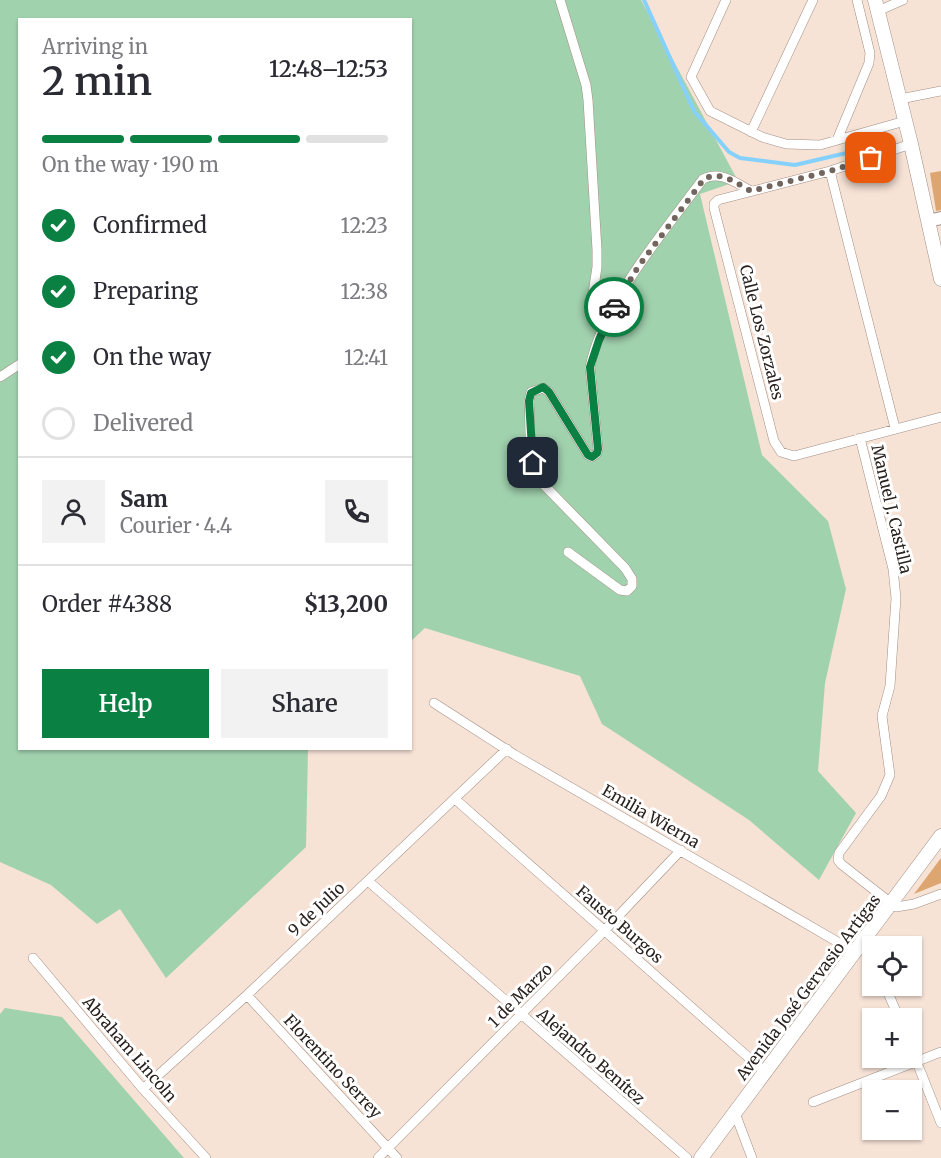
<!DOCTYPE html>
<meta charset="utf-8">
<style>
:root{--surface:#fff;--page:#f2f2f3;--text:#2b2b33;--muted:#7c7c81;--line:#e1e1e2;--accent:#0b8043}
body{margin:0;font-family:Merriweather,serif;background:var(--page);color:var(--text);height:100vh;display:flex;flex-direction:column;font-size:22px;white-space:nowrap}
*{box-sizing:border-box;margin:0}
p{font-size:20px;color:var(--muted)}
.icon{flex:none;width:33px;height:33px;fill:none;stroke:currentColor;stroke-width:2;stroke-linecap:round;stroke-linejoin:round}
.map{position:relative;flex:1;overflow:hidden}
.drawer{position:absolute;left:18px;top:18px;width:394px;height:732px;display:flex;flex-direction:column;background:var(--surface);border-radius:0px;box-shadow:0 2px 4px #0004}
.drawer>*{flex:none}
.buttons{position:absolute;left:862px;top:936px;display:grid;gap:12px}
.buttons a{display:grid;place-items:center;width:60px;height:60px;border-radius:0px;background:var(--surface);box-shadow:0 2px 4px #0004;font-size:30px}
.pin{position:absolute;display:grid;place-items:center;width:51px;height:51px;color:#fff;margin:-26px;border-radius:12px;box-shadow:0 3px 9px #0006}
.courier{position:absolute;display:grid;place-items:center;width:60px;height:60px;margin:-30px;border:4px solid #0b8043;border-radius:50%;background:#fff;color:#222;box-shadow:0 2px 8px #0007}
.summary em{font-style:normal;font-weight:600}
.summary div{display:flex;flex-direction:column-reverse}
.summary{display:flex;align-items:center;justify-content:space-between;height:102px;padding:0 24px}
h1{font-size:39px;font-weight:600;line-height:45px}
.bar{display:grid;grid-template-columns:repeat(4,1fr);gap:9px 6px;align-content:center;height:72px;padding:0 24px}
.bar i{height:8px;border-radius:4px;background:var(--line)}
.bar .selected{background:var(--accent)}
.bar p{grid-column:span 4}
.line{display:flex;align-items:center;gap:15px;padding:0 24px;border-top:2px solid var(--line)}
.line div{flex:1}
.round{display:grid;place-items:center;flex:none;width:63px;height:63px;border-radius:0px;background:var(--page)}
ol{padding:0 24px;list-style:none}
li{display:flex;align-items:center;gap:18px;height:66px}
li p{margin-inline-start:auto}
li .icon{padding:6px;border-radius:50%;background:var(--accent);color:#fff;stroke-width:4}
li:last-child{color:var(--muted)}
li i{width:33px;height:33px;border:3px solid var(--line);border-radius:50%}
.cta{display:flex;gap:12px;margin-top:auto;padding:12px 24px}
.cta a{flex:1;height:69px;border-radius:0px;background:var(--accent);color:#fff;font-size:24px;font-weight:600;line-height:69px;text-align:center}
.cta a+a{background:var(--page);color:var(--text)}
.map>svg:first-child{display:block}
.green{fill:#a1d2ae}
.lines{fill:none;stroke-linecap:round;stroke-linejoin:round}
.stream{stroke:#86d1fc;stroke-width:4}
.building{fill:#dda670}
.minor-casing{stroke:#a28f84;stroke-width:10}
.tertiary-casing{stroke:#a28f84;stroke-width:14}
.secondary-casing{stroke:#a28f84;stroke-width:15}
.minor{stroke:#fff;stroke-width:9}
.tertiary{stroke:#fff;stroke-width:12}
.secondary{stroke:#fff;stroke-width:14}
.done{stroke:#72655e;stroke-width:6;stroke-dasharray:0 10.8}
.route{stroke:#0b8043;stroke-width:8}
.labels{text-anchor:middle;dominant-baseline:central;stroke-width:6;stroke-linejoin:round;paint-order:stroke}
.street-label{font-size:16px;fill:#2a221e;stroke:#fff}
</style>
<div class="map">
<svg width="941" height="1158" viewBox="0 0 941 1158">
<rect width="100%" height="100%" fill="#f7e2d6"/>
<path class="green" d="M0,0H641L738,181L700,194L762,455L828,521L846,589L825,683L818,771L856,813L819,880L749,820L602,724L580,676L425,628L411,641V20H20V748L308,749L306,847L166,978L120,909L97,924L51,885L0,862Z
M5,1008L62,1017L184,1158H0V1014Z"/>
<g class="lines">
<path class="stream" d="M644,0L694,111L729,152L740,158L795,165L881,145"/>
</g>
<path class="building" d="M941,171V210L936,211L930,173Z
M941,858V883L914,894Z"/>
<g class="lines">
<g class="minor-casing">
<path id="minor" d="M560,0L586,85L588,100L597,250V267L590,313L596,323L605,325
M726,0L691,77L710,111L762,137L786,144L820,145L905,121
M878,11L903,0
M900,99L941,91
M751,132L813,0
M837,140L869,63L870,53L857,0
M911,144L830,171L718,200L714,204V208L774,441L781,452L794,456L941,417
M830,171L895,428
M0,377L20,364
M860,438L893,569L896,598L890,686L882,716L890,775L881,796L839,853L838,860L841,864L896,907L914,904L941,894
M568,552L620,590L627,591L632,586V579L625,568L540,481C527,459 531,426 529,401L531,392L543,388L549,392L588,455L592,457L597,453L598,449L590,367C604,301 663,233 703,179C720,170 736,183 751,191
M434,703L515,755L855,952
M455,799L765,1072
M368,881L687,1158
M862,942L873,956
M33,958L143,1089L206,1158
M885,986L899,1018
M247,995L397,1158
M912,1050L941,1123
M143,1089L247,995L507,749
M813,1102L941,1052
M735,1113L752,1158
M378,1158L605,930L681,850"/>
</g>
<g class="tertiary-casing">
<path id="tertiary" d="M928,221L941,218"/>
</g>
<g class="secondary-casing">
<path id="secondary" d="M875,0L911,144L941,279
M701,1158L941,836"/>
</g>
<use href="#minor" class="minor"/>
<use href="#tertiary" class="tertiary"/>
<use href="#secondary" class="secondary"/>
</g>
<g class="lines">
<path class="done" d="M614,307L638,267L704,179C720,170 736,183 751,191L830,171L871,158"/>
<path class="route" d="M533,463L529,401L531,393L543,387L549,392L588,455L592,457L597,453L598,449L590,367L599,340L614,307"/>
</g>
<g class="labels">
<g class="street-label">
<text transform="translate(762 332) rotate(76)">Calle Los Zorzales</text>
<text transform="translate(892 509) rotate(77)">Manuel J. Castilla</text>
<text transform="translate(651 816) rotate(30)">Emilia Wierna</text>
<text transform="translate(316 909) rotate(-43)">9 de Julio</text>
<text transform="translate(620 924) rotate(41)">Fausto Burgos</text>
<text transform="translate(808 987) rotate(-53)">Avenida José Gervasio Artigas</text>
<text transform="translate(520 995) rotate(-45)">1 de Marzo</text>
<text transform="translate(130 1049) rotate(49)">Abraham Lincoln</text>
<text transform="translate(591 1056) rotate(41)">Alejandro Benítez</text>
<text transform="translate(333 1066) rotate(47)">Florentino Serrey</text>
</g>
</g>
</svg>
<div class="buttons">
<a><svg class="icon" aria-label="locate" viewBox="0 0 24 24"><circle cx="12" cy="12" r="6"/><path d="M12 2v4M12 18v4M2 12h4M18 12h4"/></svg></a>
<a>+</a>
<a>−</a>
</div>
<div class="pin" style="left:871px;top:158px;background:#ea580c"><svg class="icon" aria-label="bag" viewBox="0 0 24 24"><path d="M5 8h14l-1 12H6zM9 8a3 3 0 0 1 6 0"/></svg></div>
<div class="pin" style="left:533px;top:463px;background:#1f2937"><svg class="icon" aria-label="home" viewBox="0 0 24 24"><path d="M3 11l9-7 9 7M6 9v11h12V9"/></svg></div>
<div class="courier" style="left:614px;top:307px"><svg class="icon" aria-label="car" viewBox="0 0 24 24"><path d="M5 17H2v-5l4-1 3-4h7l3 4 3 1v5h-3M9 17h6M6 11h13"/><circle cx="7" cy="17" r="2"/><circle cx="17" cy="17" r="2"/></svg></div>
<section class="drawer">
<div class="summary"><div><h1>2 min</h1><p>Arriving in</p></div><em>12:48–12:53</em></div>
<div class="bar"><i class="selected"></i><i class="selected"></i><i class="selected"></i><i></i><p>On the way · 190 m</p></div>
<ol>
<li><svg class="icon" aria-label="check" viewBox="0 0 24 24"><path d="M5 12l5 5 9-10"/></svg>Confirmed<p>12:23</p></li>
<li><svg class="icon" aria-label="check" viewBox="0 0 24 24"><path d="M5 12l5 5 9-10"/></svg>Preparing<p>12:38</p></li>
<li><svg class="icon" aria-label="check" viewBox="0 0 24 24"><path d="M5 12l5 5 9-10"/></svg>On the way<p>12:41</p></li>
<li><i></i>Delivered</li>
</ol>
<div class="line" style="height:108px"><a class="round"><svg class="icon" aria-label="person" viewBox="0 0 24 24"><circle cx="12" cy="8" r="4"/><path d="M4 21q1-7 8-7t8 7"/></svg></a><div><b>Sam</b><p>Courier · 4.4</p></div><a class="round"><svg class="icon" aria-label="phone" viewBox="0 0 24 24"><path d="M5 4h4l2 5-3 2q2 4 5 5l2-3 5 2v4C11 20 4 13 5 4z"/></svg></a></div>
<div class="line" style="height:78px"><div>Order #4388</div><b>$13,200</b></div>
<div class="cta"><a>Help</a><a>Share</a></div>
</section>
</div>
